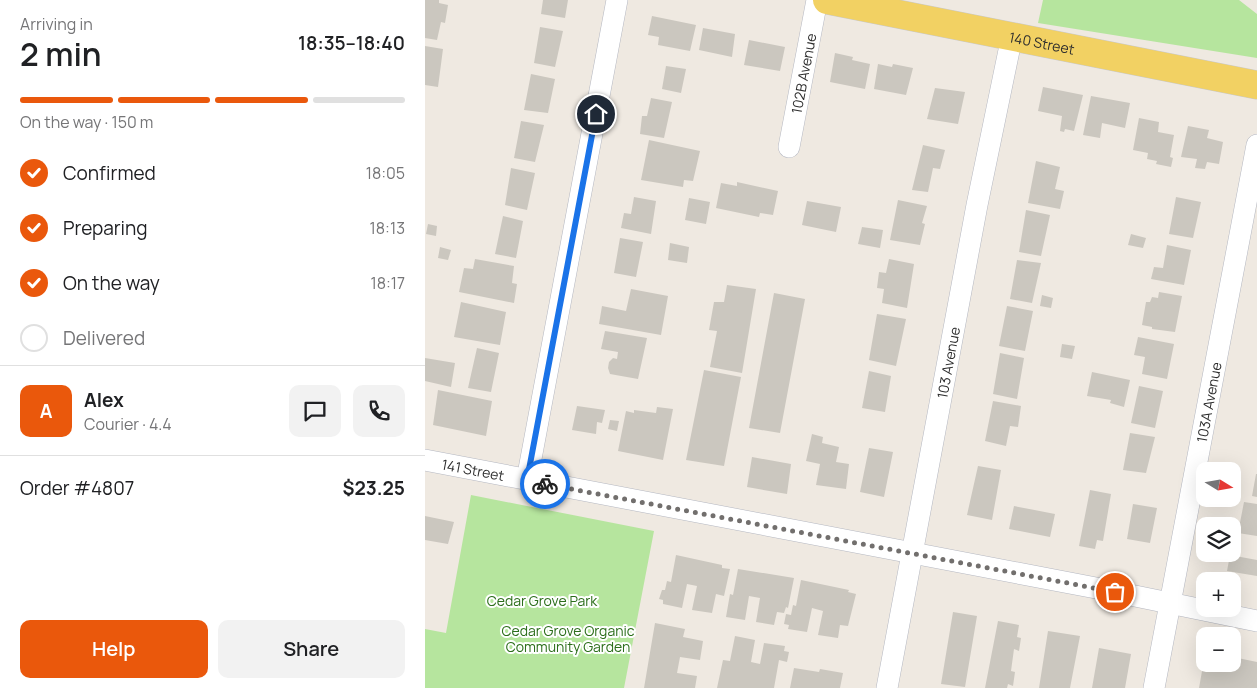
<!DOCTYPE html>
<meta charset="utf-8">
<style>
:root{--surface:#fff;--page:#f2f2f2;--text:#202124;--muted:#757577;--line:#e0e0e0;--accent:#ea580c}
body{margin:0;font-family:Manrope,sans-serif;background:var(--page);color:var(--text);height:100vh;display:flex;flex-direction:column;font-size:19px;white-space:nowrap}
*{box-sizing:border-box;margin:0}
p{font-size:16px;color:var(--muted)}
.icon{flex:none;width:28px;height:28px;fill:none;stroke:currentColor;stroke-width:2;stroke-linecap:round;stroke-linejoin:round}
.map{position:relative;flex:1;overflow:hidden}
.side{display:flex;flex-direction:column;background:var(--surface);width:425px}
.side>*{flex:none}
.needle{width:32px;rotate:101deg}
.buttons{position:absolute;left:771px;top:462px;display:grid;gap:10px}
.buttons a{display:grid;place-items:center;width:45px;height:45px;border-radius:10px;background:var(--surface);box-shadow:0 5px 20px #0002;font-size:25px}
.pin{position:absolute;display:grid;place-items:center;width:42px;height:42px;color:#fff;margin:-21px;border:2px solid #fff;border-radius:50%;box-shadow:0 1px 5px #0007}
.courier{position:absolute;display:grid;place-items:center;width:50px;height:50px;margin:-25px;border:4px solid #1a73e8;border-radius:50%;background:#fff;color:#222;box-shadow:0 1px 6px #0007}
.headline em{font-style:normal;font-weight:600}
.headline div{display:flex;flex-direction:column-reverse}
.headline{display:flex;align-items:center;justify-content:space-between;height:85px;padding:0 20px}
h1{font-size:32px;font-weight:600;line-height:38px}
.bar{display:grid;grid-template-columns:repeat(4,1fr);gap:8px 5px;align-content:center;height:60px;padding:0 20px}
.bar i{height:6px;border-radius:4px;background:var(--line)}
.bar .selected{background:var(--accent)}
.bar p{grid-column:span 4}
.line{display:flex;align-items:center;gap:12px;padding:0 20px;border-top:1px solid var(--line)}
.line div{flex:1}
.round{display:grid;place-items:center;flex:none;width:52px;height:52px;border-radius:10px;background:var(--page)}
ol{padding:0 20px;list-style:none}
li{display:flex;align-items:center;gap:15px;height:55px}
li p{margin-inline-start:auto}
li .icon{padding:5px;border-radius:50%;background:var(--accent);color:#fff;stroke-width:4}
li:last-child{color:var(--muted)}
li i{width:28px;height:28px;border:2px solid var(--line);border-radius:50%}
.cta{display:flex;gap:10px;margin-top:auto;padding:10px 20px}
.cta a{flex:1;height:58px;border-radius:10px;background:var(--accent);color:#fff;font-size:20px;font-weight:600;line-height:58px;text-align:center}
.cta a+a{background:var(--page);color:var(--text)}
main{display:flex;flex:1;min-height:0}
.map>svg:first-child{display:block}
.green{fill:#b6e59e}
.building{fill:#cbc7bf}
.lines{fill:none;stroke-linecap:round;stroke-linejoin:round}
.minor-casing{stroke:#b4b7c1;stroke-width:22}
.major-casing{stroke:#c9c9c9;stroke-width:29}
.minor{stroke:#fff;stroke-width:21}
.major{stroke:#f2d163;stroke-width:28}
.done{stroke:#726f6d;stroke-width:5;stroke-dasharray:0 9}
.route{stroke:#1a73e8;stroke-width:6}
.labels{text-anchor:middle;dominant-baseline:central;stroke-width:4;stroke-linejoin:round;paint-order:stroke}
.street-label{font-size:14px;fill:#2e2e2e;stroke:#fff}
.park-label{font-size:14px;fill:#2c6e1b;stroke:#fff}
</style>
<main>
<section class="side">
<div class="headline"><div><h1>2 min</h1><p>Arriving in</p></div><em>18:35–18:40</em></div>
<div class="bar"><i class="selected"></i><i class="selected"></i><i class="selected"></i><i></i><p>On the way · 150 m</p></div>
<ol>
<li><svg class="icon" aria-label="check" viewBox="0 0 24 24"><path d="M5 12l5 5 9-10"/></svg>Confirmed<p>18:05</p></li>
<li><svg class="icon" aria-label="check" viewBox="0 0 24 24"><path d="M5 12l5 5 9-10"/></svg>Preparing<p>18:13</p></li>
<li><svg class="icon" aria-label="check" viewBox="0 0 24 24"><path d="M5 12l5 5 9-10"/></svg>On the way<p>18:17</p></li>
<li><i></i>Delivered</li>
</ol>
<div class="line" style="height:90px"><b class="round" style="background:var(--accent);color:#fff">A</b><div><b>Alex</b><p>Courier · 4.4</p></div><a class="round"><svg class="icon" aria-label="chat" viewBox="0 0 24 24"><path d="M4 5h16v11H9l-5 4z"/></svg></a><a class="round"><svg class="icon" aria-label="phone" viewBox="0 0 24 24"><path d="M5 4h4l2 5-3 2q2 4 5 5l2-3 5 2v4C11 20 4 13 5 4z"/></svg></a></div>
<div class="line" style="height:65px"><div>Order #4807</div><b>$23.25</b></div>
<div class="cta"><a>Help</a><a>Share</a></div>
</section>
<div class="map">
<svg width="832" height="688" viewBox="0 0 832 688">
<rect width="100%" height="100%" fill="#efe9e1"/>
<path class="green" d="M618,0H814L832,14V58L613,23Z
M46,495L229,531L199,688H0V629L21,633Z"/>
<path class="building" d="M0,0H14V3L23,5L20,23L16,22L12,40L0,38Z
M118,0H143L140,18L116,14Z
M227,16L271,25L265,51L233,45L234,37L223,35Z
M115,27L138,31L130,67L109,63Z
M278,28L310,34L307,57L274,50Z
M324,40L360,47L355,71L319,65Z
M0,46L18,49L13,87L0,85Z
M410,53L428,57L427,60L445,64L440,89L405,82Z
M453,64L467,67L468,64L488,68L481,95L449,89Z
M241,66L261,69L256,93L237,89Z
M106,74L130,79L123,113L99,110Z
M618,87L658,95L649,131L640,129L639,132L635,131L637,116L613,111Z
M510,88L540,92L533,124L502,119Z
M666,96L705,103L700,128L677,123L675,138L658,135Z
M226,98L247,102L239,138L215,134L217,116H222Z
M714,118L734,122L733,132L749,135L745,157L748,158L746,167L731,164L732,161L722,159L723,153L708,150Z
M96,121L119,125L110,162L89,158Z
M763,126L784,130L782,138L798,142L794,164L782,162L780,169L770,168L772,159L756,157Z
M224,140L275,151L268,181L259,180L258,187L216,180Z
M498,145L520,150L515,169L508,168L503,192L487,190Z
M611,161L635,167L630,189L639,191L635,209L603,203Z
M86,168L110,173L102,210L80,205Z
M312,182L353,191L348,215L335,213L334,217L291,208L296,183L312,186Z
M209,197L231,201L226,234L196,228L199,213L206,214Z
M751,197L776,202L768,238L744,234Z
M264,198L285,202L281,224L260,220Z
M473,200L502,206L497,223L500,224L495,245L465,240Z
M382,201L416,207L411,232L377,225Z
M601,210L625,215L616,256L594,252Z
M78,216L98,221L91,258L70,254Z
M3,224L12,226L11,236L1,234Z
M437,227L458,230L455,248L433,244Z
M706,234L721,238L718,248L703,245Z
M195,238L218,242L211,277L189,273Z
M245,243L264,247L262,263L243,260Z
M742,245L766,250L759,285L726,279L729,267L738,268Z
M15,247L26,250L23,260L13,258Z
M50,259L89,266L87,283L92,284L89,303L34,292L39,268L48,269Z
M464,259L489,264L482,308L457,303L459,289L452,288L454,272L461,273Z
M592,260L616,263L607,303L585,299Z
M302,285L331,289L317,373L285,367L292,331L284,330L289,302H299Z
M206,289L243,296L236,335L174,324L177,306L201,311Z
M734,292L757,296L750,332L727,329V327L717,325L721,302H725L727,297L733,298Z
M349,293L380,299L355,433L324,428Z
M617,295L628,298L626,308L615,306Z
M36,302L81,312L75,345L29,337Z
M582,306L608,311L600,351L574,346Z
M452,314L481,319L471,366L444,360Z
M180,331L222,338L213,379L185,374L183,368L184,362L188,358L192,359L193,352L176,349Z
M713,337L749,344L742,379L717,374L720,357L709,355Z
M637,344L650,346L647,359L635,357Z
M52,348L74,353L66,392L43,388Z
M575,353L599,358L592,399L568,394Z
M0,358L30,363L26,387L0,381Z
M279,370L316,377L299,466L261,460Z
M444,371L466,376L460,412L437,408Z
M667,372L705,380L699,407L685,403L686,400L662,396Z
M714,386L738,391L730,428L706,423Z
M13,390L67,401L61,436L8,425Z
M568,401L596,406L593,427L585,426L581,446L560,441Z
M152,406L180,410L177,423L172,422L171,434L147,430Z
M232,407L248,409L238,460L193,451L201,411L209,413V410L231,413Z
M185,420L194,421L192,431L183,429Z
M705,433L730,437L721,473L698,470Z
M387,434L398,437L397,443L414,447L411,462L424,464L421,489L391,485L395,464L381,461Z
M444,448L468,452L459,497L435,492Z
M327,457L366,464L362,494L322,487Z
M553,466L576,470L567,520L542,515Z
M831,474H832V497L827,496Z
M665,490L686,494L678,541L672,540L670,549L654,546Z
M819,502L832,504V536L813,533Z
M708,504L732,508L725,543L702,539Z
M589,506L630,514L625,537L584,529Z
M0,516L29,522L23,544L0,540Z
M251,555L297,565V568L305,569L299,596L291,594L287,613L267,610L272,586L262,584L257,608L238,604V600L234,599L237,590H240L242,581L246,582Z
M805,555L832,560V576L802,571Z
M313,569L369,578L363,608L361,607L359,613L352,612L349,625L331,622L335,598L324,596L320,620L301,617L305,594L308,595Z
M376,580L424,590L423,592L431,594L423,626L415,625L413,638L393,635L398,611L387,608L382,632L363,629L364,625L359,624L361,614L366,615L368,605L371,606Z
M528,612L552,616L540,687L516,684Z
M573,621L594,625L592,637L596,638L594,651L589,649L586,671L590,672L588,686L583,684L582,688H560Z
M230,623L260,629L258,637L278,641L275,660L255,657L252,673L272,676L270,688H219Z
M623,631L655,636L645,688H614Z
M310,636L330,640L326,662L335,664L339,643L360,646L359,651L364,652L362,662L354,660L349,688H292L298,660L305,661Z
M674,648L706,654L700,688H667Z
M808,657L832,662V688H774L779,660L780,664H808Z
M369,668L394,672L395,669L418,673L415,688H365Z"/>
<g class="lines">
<g class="minor-casing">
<g id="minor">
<path id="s1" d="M364,147L392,0"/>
<path id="s2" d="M0,460L671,588L832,621"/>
<path d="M102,480L192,0"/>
<path id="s3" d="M462,688L552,205L587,36"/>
<path id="s4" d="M729,688L832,145"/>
</g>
</g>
<g class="major-casing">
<g id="major">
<path id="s5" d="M402,0L832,85"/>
</g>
</g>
<use href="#minor" class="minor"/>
<use href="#major" class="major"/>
</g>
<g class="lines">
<path class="done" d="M120,484L690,592"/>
<path class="route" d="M120,484L102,480L171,114"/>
</g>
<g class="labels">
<g class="street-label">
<text stroke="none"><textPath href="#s5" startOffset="219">140 Street</textPath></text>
<text stroke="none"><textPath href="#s1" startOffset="75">102B Avenue</textPath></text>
<text stroke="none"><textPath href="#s3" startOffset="331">103 Avenue</textPath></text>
<text stroke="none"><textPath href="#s4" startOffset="291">103A Avenue</textPath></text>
<text stroke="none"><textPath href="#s2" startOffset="49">141 Street</textPath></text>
</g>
<g class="park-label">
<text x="117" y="600">Cedar Grove Park</text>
<text x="143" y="630">Cedar Grove Organic<tspan x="143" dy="16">Community Garden</tspan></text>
</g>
</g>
</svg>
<div class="buttons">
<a><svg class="needle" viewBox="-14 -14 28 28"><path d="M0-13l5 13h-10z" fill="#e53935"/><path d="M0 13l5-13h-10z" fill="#757577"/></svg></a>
<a><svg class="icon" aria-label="layers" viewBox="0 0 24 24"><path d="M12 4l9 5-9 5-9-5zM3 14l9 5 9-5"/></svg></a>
<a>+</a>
<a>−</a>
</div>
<div class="pin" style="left:690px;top:592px;background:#ea580c"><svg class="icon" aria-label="bag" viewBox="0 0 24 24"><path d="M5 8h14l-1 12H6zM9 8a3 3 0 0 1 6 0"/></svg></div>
<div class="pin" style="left:171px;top:114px;background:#1f2937"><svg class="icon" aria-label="home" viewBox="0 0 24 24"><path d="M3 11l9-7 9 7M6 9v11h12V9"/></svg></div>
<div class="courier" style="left:120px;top:484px"><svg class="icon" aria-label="bike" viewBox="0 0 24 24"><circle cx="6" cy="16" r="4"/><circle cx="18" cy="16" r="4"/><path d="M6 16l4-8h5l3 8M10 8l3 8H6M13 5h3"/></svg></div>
</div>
</main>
